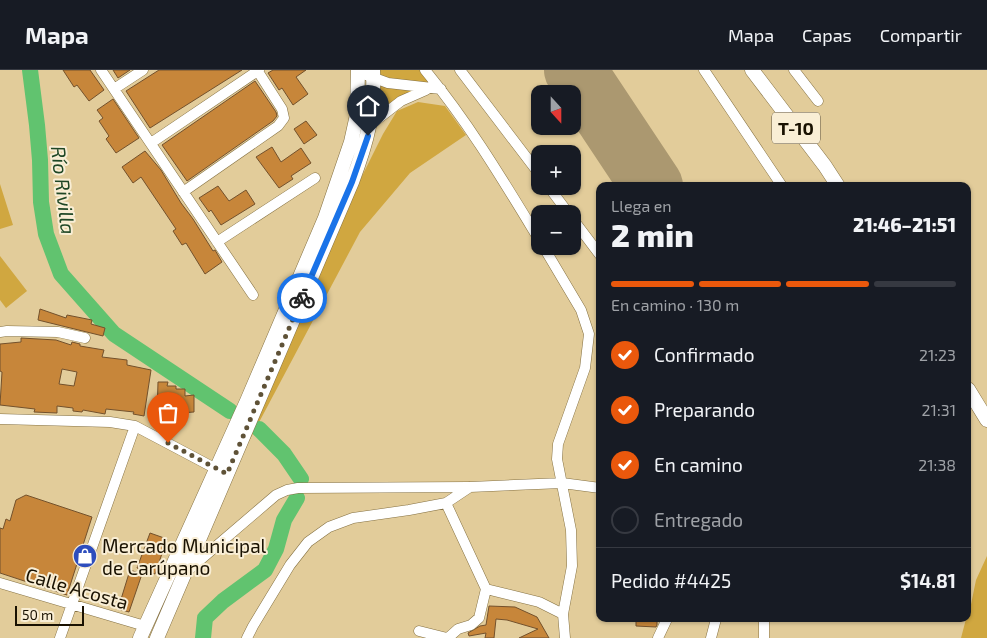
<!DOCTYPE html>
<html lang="es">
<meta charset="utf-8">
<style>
:root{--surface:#171b24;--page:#242831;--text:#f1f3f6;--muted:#9ea1a6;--line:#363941;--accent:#ea580c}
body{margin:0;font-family:"Exo 2",sans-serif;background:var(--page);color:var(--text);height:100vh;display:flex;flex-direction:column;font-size:19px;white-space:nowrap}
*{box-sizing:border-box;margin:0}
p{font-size:16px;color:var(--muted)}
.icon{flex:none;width:28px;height:28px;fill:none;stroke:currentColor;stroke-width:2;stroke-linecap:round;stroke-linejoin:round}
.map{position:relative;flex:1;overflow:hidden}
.sheet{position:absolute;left:596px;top:112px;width:375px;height:440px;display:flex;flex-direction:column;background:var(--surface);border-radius:10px;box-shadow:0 1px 4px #0004}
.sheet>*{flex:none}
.needle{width:32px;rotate:159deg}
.buttons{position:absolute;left:531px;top:15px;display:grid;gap:10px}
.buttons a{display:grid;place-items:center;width:50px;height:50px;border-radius:10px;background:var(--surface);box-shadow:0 1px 4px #0004;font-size:25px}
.scale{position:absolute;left:15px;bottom:12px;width:69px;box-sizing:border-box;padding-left:5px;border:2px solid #191101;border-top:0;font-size:14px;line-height:18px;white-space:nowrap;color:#191101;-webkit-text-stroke:4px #f9eed5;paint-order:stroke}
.pin{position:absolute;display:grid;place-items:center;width:42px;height:42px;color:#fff;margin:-51px -21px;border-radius:50% 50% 50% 0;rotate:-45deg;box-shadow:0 0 5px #0007}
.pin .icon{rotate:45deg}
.courier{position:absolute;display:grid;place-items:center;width:50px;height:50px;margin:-25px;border:4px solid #1a73e8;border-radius:50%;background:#fff;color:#222;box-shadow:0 1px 6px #0007}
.summary em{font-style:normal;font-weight:800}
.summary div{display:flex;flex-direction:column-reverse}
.summary{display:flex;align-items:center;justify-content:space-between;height:85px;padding:0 15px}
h1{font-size:32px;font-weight:800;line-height:38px}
.bar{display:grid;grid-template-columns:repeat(4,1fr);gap:8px 5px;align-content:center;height:60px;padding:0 15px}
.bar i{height:6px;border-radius:4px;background:var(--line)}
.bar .active{background:var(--accent)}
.bar p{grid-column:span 4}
.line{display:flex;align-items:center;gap:12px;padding:0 15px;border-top:1px solid var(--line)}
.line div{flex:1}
ol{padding:0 15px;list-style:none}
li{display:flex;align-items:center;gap:15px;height:55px}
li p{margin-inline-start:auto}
li .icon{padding:5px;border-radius:50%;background:var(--accent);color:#fff;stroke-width:4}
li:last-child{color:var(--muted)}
li i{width:28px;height:28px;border:2px solid var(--line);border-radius:50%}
header{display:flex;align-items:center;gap:30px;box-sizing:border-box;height:70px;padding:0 25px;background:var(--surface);border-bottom:1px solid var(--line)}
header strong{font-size:24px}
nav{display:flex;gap:28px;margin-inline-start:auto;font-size:18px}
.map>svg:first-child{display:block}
.green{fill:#d0a740}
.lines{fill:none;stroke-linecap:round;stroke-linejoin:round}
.river{stroke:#61c36f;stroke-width:16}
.runway{stroke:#ab9870;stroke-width:62}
.building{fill:#c7863a;stroke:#73512c;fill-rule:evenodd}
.minor-casing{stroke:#857142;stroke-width:11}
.highway-casing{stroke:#857142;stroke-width:15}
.minor{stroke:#fff;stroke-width:10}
.highway{stroke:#fff;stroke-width:14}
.done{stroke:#5f5237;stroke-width:5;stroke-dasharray:0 9}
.route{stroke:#1a73e8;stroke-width:6}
.labels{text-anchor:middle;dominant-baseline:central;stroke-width:4;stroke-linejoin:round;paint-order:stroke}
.shield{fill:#f9eed5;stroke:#5c5341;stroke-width:1}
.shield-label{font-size:18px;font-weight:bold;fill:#191101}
.poi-label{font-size:19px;fill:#191101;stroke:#f9eed5;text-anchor:start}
.street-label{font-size:19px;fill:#191101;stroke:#f9eed5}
.water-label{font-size:20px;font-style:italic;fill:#1f4725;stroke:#f9eed5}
</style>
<header>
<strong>Mapa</strong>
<nav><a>Mapa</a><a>Capas</a><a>Compartir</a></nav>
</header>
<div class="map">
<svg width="987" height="568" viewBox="0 0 987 568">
<rect width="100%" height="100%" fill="#e2cc9a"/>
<path class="green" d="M373,0H425L430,18L370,55Z
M418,32L445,36L466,65L410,103L360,162L248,373L358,114L383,64L397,41Z
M0,114L13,155L0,159Z
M0,186L27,221L6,238L0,230Z
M987,486V568H961L966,549H968L976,510Z"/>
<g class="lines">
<path class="river" d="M30,0L37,55L40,90L41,132L46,164L61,204L114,264L230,341
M259,359L284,384L301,409
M203,568L205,548L223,531L265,500L276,479L284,450L297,428"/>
<path class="runway" d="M575,0L652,116"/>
</g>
<path class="building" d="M63,0H90L104,20L89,31L77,15L74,17Z
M113,0H130L118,8Z
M159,0H242L150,58L126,21Z
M273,0H306L296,7L308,24L293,35L282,18L279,20L268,3Z
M255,11L276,42L277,46L273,51L187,111L162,75Z
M113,29L139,68L116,83L106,69L109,66L99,51L103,48L97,40Z
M306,51L317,65L304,74L294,59Z
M272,77L281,92L301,78L311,93L291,106L293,109L279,118L256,87Z
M145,81L161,100L181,133L193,149L213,181L215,180L222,192L205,204L186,173L182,175L173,161L176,159L141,107L133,113L122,97Z
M218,116L229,131L246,120L255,134L221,155L211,140L209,142L199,128Z
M40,239L66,248L67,245L92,250L91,254L105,258L103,266L38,250Z
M21,268L56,270L71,275L72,272L80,274V276L104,280L102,287L127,290V295L151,300L144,346L133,344L134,342L106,339L105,344L83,340L82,342L73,341V338L57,336V343L34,342L35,339L0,335L2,302L0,301V274L21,272ZM62,299L77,302L74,316L59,314Z
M158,312H168L167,316H176V319H185V326L194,325V342L166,344V348L157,347Z
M26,425L92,447L67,525L0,503V458L3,459L6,449L10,451L16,430Z
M150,463L167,469L155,504L137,498Z
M130,500L142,504L129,542L118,539Z
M489,536L515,537L537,547L549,568H519L538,559L507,550L496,549L494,568H485L486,563L469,566L468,563L480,556L486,555Z
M636,549H657V555L656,557L636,556Z"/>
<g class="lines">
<g class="minor-casing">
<path id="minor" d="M101,0L253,225
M425,0C469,53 504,112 540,171
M460,0L540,105
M704,0L782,116
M794,0L818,31
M358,2L388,13L441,19
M114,19L143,0
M370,55L401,31L426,20
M151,73L259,0
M548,116L569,144
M183,122L278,56L284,48L282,39L257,0
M572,148L600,185
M217,172L315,108
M543,176L581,240L589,264L585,298L558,374L557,389L571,460L572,496L563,544L565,568
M0,262L7,261L58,262L85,268
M0,349L110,352L135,356L222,402
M446,433L486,519L479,548L471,555L458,559L448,568
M186,502L276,425L287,420L298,418L469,417
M0,513L145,556
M486,519L539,532L563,544
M419,561L447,568
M60,568L135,356
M247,568L253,556L290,495L308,472L329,457L353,448L409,440L446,433L470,417L562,413L600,418
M658,568L667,549
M711,568L716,549
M764,568V549"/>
</g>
<g class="highway-casing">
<path id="highway" d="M752,0L825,96L838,116
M968,319L987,350
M140,568L247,331L325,148L351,72L357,45L358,0
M157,568L352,112C367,72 375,43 373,0"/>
</g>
<use href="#minor" class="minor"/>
<use href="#highway" class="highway"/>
</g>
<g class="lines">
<path class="done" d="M168,373L227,404L302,228"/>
<path class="route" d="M302,228L352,112L368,66"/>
</g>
<defs>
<g id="shop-disc" transform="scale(1.25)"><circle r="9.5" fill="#2d4dbd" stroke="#f9eed5"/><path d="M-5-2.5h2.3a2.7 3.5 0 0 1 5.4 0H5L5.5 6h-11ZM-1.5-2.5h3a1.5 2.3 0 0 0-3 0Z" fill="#fff"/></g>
</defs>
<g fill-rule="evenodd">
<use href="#shop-disc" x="85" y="486"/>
</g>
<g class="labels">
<rect class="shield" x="772" y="42.5" width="48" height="31" rx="4"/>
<g class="shield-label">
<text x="796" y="58">T-10</text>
</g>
<g class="poi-label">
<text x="102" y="475">Mercado Municipal<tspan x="102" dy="22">de Carúpano</tspan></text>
</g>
<g class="street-label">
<text transform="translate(77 518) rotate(16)">Calle Acosta</text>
</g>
<g class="water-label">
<text transform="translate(64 120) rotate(83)">Río Rivilla</text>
</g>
</g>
</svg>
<div class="buttons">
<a><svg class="needle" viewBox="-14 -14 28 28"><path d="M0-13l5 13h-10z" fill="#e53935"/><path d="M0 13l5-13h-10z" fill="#9ea1a6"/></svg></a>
<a>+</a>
<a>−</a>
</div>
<div class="scale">50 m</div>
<div class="pin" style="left:168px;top:373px;background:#ea580c"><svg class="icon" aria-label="bag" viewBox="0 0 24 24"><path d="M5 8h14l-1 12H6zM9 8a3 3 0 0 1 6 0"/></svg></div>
<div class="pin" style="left:368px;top:66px;background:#1f2937"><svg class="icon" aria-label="home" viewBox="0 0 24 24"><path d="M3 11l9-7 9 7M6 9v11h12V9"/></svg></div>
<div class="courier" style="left:302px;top:228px"><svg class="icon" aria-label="bike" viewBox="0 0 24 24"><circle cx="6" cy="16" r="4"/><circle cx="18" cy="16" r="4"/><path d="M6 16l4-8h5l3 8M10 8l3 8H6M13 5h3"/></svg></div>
<section class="sheet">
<div class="summary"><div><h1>2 min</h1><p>Llega en</p></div><em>21:46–21:51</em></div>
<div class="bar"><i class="active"></i><i class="active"></i><i class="active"></i><i></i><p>En camino · 130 m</p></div>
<ol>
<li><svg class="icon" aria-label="check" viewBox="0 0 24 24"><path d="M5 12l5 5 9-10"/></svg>Confirmado<p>21:23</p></li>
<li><svg class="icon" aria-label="check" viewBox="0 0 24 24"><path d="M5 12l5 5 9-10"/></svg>Preparando<p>21:31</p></li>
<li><svg class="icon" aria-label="check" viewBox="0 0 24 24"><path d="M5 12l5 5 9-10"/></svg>En camino<p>21:38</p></li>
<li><i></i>Entregado</li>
</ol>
<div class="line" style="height:65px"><div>Pedido #4425</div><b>$14.81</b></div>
</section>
</div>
